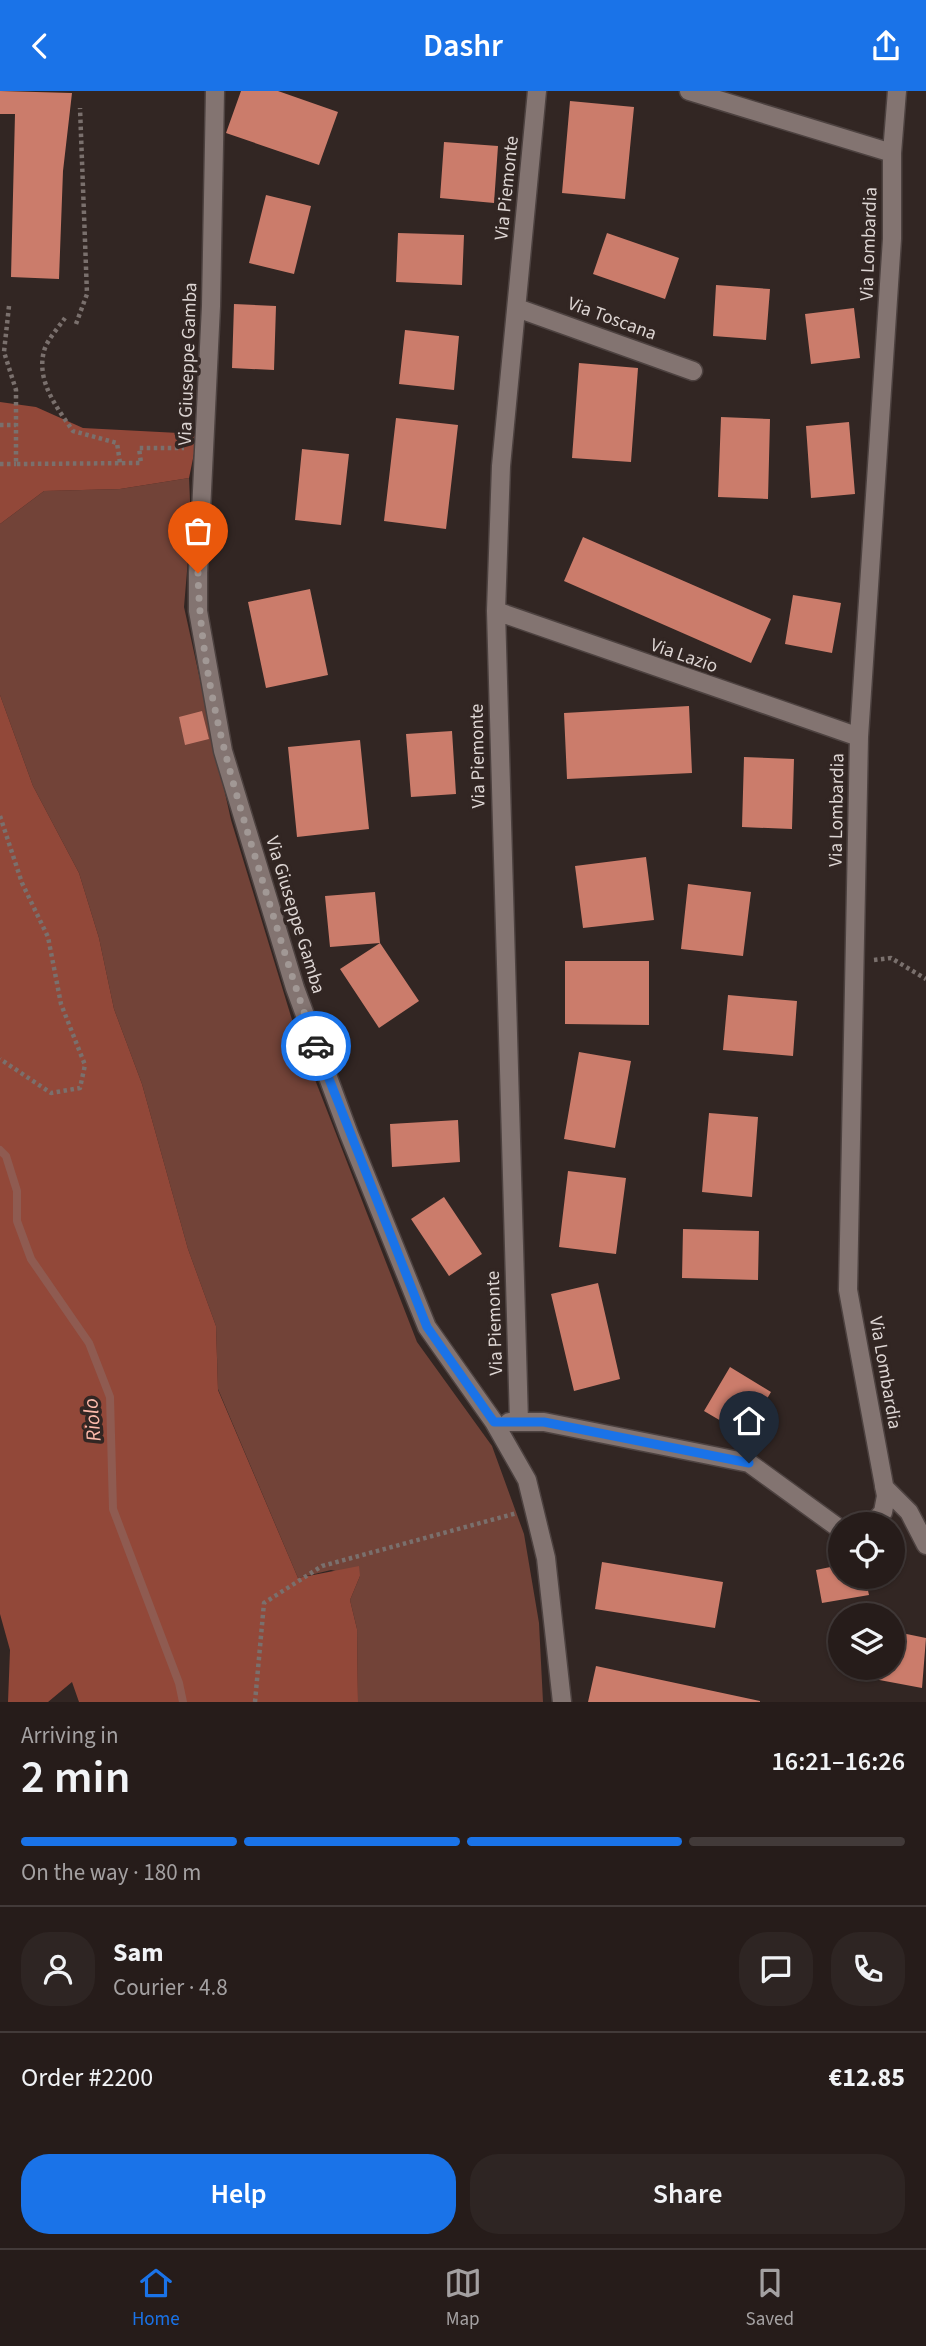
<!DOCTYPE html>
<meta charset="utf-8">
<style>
:root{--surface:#261c1a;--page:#2e2523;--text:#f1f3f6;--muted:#a4a1a2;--line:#423a39;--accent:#1a73e8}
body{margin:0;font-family:"Source Sans 3",sans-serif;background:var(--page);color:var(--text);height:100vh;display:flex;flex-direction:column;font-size:26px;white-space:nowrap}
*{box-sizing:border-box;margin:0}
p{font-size:23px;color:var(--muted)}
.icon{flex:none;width:38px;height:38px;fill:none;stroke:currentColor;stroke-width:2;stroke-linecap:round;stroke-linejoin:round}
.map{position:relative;height:1611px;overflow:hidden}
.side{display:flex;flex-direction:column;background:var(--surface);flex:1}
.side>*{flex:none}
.tools{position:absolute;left:828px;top:1421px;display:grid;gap:14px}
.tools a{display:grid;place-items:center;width:77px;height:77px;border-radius:50%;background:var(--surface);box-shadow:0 2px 5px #0004,0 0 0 2px var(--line);font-size:35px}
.pin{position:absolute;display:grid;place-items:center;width:60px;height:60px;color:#fff;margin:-72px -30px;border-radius:50% 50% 50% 0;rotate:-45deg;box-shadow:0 0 7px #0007}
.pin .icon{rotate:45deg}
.courier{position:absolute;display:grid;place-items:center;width:70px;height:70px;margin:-35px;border:5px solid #1a73e8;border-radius:50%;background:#fff;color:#222;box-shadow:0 2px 9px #0007}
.head em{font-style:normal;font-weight:600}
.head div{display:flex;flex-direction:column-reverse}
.head{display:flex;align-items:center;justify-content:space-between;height:119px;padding:0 21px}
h1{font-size:46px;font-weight:600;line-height:52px}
.bar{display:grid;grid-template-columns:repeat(4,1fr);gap:10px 7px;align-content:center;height:84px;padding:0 21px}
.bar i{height:9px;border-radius:5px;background:var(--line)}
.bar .active{background:var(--accent)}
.bar p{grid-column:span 4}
.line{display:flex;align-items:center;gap:18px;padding:0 21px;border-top:2px solid var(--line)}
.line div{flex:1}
.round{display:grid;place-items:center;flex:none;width:74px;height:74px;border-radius:28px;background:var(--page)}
.action{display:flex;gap:14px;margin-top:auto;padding:14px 21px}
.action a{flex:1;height:80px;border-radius:28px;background:var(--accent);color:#fff;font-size:28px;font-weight:600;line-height:80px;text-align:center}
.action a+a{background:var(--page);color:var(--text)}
header{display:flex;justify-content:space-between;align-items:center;height:91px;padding:0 21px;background:var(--accent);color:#fff;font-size:32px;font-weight:600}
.tabs{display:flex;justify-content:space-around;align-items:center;height:98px;border-top:2px solid var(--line);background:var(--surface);font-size:19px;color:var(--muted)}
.tabs a{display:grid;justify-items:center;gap:4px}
.tabs .active{color:var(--accent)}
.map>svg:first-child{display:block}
.green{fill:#724338}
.forest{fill:#924839}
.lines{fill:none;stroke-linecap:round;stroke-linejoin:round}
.stream{stroke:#8f5b51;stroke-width:8}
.building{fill:#cb7c6b}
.minor-casing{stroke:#4d4240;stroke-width:21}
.path{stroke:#7a706d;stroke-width:4.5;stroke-dasharray:3.5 3.5;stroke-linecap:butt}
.minor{stroke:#837471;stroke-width:18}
.done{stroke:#a19895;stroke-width:7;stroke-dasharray:0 12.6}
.route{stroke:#1a73e8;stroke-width:9}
.labels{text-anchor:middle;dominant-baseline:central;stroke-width:7;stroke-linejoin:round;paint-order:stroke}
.street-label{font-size:19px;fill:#ddd5d3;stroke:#322623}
.water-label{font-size:21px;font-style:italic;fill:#fdbbac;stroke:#322623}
</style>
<header><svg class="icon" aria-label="back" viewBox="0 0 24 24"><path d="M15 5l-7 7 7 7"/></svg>Dashr<svg class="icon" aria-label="share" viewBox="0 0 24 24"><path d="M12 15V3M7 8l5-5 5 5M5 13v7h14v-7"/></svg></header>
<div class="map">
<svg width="926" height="1611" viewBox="0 0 926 1611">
<rect width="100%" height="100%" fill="#322623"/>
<path class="green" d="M189,387L191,432L184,516L231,729L293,932L417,1251L492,1355L524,1443L539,1532L543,1611H358L357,1538L350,1509L360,1485L331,1479L298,1487L218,1298L216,1235L188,1158L142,993L114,918L99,847L79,782L33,695L0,604V433L44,400L120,398Z"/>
<path class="forest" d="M0,311L36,316L83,337L198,343L189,387L120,398L44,400L0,433Z
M0,604L33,695L79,782L99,847L114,918L142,993L188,1158L216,1235L218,1299L298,1487L359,1475L360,1485L350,1509L357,1538L358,1611H79L72,1591L48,1611H8L10,1559L0,1523Z"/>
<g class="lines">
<path class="stream" d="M0,1059L6,1065L17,1100V1130L31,1168L89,1252L110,1306L113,1418L179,1592L183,1611"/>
</g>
<path class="building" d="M0,0L72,2L63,80L59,188L11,186L15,23H0Z
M241,0H278L338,21L319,74L226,42Z
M570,10L634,16L625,108L562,102Z
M444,51L498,55L494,112L440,107Z
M266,104L311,115L294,183L249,172Z
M398,142L464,144L462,194L396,191Z
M607,142L679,167L665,208L593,183Z
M716,194L770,198L766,249L713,245Z
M234,213L276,215L274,279L232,277Z
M854,217L860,267L811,273L805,223Z
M405,239L459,245L454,299L399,293Z
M579,272L638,277L631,371L572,367Z
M721,326L770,328L768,408L718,406Z
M396,327L458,334L446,438L384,430Z
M849,331L855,403L811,407L806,335Z
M302,358L349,363L341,434L295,429Z
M583,446L771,528L751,572L564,490Z
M310,498L328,584L266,597L248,511Z
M793,504L841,512L832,562L785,553Z
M689,615L692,682L567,688L564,622Z
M202,620L209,648L185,654L179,626Z
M452,640L456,703L411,706L406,643Z
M360,649L369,738L297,746L288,656Z
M744,666L794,668L792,738L742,736Z
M646,766L654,829L583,837L575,775Z
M688,793L751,801L743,865L681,858Z
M375,801L380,852L330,856L325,805Z
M380,852L419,910L379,937L340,878Z
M565,870H649V934L565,933Z
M728,904L797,910L793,965L723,959Z
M579,961L631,970L615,1057L564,1048Z
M709,1022L758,1026L752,1106L702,1101Z
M458,1029L460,1071L392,1076L390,1033Z
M568,1080L626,1087L616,1163L559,1156Z
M444,1106L482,1163L449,1185L411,1128Z
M683,1138L759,1140L758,1189L682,1187Z
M598,1192L620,1288L574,1300L551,1203Z
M730,1276L771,1301L745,1344L704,1320Z
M602,1471L723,1491L715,1537L595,1518Z
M840,1474V1486H865L869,1504L822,1512L816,1479Z
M892,1540L926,1547L922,1597L858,1585L860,1577H892Z
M596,1575L760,1610V1611H588Z"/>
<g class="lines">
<g class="minor-casing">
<path id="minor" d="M215,0L211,215L198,482V520L223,660L295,897L349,1043L427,1236L494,1331L527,1389L546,1467L562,1611
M689,0L892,62
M517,217L693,280
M496,520L859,646
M509,1331H544L749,1372L840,1438
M519,1331L496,520L501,375L537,0
M884,1396L909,1421L926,1454
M872,1433L883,1421L886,1405L848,1199L859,646L892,148V62L897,0"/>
</g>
<path class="path" d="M9,215L4,261L16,299V373L141,372L139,357H184
M65,227C58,237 47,249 44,260C36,290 57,317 73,340L117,352L120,372
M76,233L87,203L80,17
M0,334H16
M0,373H16
M0,725L22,792L48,846L61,913L85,974L80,997L51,1002L0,968
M874,869L891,867L926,888
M255,1611L264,1512L322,1475L517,1422"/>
<use href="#minor" class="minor"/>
</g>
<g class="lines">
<path class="done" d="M198,482C200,583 229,682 259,778C277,837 295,897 316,955"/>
<path class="route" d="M316,955L427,1236L494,1331H544L749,1372"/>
</g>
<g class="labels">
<g class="street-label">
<text transform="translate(507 97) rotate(-84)">Via Piemonte</text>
<text transform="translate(869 153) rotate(-88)">Via Lombardia</text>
<text transform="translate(612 228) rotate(20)">Via Toscana</text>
<text transform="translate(188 273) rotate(-88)">Via Giuseppe Gamba</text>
<text transform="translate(684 565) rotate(19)">Via Lazio</text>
<text transform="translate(478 665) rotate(-91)">Via Piemonte</text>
<text transform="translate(837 719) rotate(-89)">Via Lombardia</text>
<text transform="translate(295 824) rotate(73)">Via Giuseppe Gamba</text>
<text transform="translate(495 1232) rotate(-92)">Via Piemonte</text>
<text transform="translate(885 1282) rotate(80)">Via Lombardia</text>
</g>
<g class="water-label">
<text transform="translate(92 1329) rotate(-95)">Riolo</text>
</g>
</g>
</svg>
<div class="tools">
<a><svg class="icon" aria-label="locate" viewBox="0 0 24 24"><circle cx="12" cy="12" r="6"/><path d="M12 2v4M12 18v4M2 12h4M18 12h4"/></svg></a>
<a><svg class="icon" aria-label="layers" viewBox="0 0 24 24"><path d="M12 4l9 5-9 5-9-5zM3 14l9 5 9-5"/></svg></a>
</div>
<div class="pin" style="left:198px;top:482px;background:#ea580c"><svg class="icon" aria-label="bag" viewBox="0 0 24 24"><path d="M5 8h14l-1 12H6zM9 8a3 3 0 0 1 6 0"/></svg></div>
<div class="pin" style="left:749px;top:1372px;background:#1f2937"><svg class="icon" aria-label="home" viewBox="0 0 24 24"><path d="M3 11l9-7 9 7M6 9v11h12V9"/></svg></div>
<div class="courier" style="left:316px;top:955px"><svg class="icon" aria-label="car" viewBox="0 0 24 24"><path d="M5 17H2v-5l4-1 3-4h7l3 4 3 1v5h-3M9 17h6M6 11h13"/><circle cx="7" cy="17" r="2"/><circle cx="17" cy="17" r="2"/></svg></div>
</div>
<section class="side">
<div class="head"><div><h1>2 min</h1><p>Arriving in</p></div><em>16:21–16:26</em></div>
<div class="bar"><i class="active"></i><i class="active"></i><i class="active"></i><i></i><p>On the way · 180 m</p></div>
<div class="line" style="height:126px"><a class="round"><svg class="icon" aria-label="person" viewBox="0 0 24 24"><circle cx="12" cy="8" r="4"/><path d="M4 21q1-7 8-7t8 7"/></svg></a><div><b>Sam</b><p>Courier · 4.8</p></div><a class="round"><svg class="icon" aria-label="chat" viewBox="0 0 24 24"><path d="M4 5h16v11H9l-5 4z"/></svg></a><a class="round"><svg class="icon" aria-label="phone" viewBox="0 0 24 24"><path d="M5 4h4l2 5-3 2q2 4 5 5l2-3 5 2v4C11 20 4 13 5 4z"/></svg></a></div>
<div class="line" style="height:91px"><div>Order #2200</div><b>€12.85</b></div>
<div class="action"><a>Help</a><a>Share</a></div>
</section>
<nav class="tabs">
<a class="active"><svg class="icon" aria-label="home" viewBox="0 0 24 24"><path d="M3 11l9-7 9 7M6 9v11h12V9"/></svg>Home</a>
<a><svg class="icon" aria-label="map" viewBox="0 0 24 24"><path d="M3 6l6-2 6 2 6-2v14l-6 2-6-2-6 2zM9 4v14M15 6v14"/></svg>Map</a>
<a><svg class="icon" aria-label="saved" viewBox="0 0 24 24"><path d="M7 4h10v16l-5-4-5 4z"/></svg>Saved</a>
</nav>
